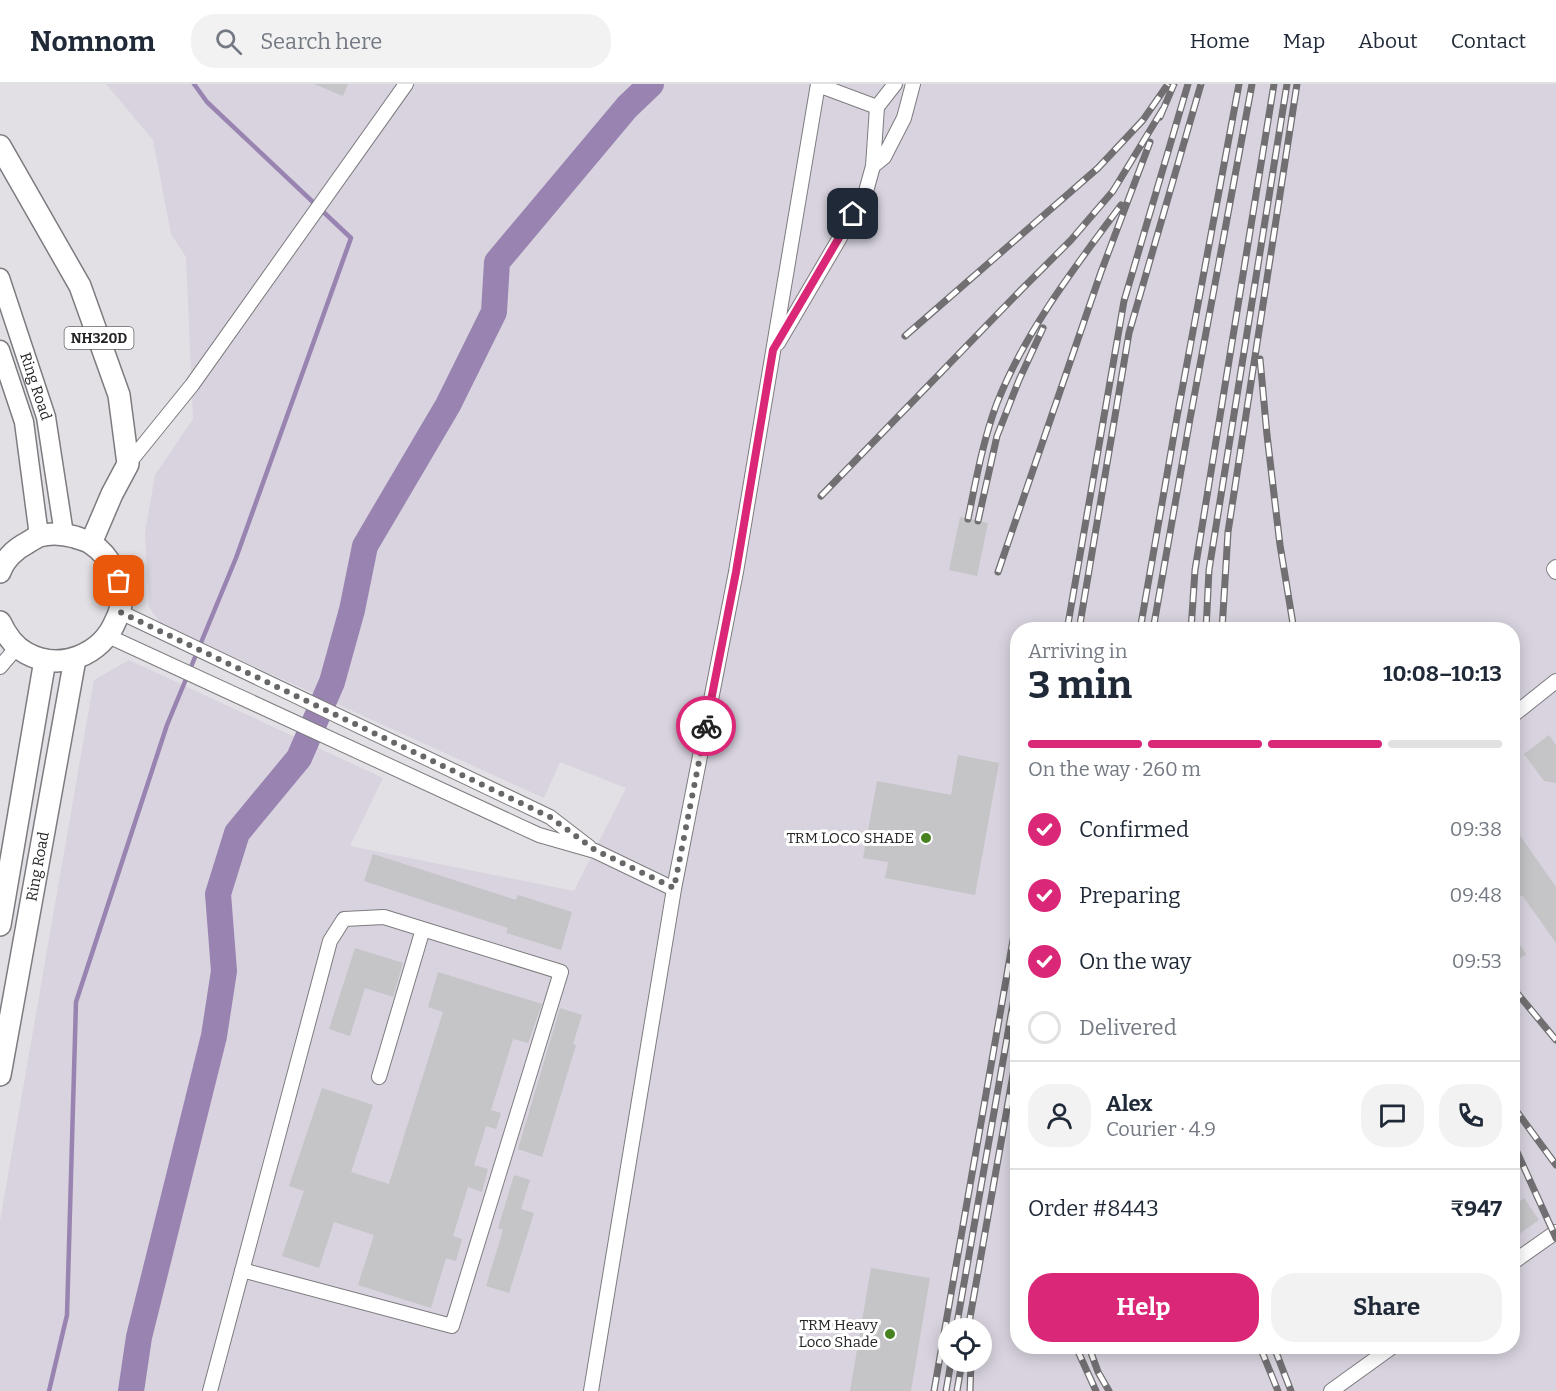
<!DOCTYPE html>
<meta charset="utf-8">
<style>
:root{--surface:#fff;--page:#f2f2f3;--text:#1f2937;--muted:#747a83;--line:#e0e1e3;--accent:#db2777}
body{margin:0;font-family:Bitter,serif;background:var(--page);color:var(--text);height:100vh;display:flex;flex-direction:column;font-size:22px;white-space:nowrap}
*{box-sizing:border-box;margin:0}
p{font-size:20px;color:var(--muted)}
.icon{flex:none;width:33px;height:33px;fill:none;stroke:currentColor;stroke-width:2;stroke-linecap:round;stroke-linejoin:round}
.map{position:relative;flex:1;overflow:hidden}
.sheet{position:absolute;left:1010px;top:538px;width:510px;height:732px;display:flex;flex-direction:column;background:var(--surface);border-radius:24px;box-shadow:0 3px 15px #0003}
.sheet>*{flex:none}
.fabs{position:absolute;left:938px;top:1234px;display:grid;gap:12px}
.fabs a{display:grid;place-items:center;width:54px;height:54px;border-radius:50%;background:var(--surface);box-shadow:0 3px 15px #0003;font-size:30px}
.pin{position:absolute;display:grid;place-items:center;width:51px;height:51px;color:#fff;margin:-26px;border-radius:12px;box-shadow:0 3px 9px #0006}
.courier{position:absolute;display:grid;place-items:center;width:60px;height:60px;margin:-30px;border:4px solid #db2777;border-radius:50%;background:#fff;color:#222;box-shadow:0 2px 8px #0007}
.overview em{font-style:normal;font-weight:700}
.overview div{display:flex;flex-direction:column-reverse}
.overview{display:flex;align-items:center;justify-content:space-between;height:102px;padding:0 18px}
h1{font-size:39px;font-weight:700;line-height:45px}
.bar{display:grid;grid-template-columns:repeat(4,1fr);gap:9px 6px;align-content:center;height:72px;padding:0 18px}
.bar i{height:8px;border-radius:4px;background:var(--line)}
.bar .selected{background:var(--accent)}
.bar p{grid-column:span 4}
.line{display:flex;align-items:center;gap:15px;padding:0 18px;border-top:2px solid var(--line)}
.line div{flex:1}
.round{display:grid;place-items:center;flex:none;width:63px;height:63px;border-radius:24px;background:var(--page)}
ol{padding:0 18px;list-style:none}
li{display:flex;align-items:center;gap:18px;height:66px}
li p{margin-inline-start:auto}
li .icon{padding:6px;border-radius:50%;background:var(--accent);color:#fff;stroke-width:4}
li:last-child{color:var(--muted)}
li i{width:33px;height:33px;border:3px solid var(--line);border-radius:50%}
.primary-button{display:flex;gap:12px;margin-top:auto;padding:12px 18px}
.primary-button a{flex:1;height:69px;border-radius:24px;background:var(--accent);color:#fff;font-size:24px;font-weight:700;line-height:69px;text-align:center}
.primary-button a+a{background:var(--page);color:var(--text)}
header{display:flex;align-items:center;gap:36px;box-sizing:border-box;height:84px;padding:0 30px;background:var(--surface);border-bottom:2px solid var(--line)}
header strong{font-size:28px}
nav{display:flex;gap:33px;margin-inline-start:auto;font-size:21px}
.search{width:420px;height:54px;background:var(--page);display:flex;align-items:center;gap:15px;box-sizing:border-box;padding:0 21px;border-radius:24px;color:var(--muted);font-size:22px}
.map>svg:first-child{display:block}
.built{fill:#d8d3de;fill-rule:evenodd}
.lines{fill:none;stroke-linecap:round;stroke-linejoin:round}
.stream{stroke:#9984b1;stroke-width:4.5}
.river{stroke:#9984b1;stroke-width:26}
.building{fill:#c5c4c7}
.minor-casing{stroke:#7d7b7f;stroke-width:16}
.major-casing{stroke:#7d7b7f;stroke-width:21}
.highway-casing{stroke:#7d7b7f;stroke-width:24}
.minor{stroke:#fff;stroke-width:14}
.major{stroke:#fff;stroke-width:18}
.highway{stroke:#fff;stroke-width:21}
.rail-casing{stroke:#716f71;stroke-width:7}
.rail{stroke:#fff;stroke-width:4.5;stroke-dasharray:14;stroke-linecap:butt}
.done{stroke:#686668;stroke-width:6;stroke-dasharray:0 10.8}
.route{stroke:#db2777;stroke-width:8}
.poi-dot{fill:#46821f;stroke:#fff;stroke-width:2}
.labels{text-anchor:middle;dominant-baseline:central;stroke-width:6;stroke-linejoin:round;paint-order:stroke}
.shield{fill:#fff;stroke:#676667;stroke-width:1.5}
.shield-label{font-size:14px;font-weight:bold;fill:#262526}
.street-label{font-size:15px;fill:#262526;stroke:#fff}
.poi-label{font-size:15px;fill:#262526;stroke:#fff;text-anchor:end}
</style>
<header>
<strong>Nomnom</strong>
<div class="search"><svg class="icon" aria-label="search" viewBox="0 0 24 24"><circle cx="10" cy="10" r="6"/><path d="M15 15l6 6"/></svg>Search here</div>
<nav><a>Home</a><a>Map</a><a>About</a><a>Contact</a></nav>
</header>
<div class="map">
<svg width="1556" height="1307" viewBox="0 0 1556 1307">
<rect width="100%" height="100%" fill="#e2e0e4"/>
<path class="built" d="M106,0H1556V1307H1L0,1306V1137L94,596L129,576L383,694L350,762L574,807L626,704L560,678L544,714L161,540L149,523L145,449L155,391L193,335L186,173L171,150L153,56ZM1017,546H1512V1263H1017ZM948,1245H981V1278H948Z"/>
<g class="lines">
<path class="stream" d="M49,1307L67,1231L76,918L167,641L236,474L351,154L207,18L194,0"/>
<path class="river" d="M131,1307L139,1253L214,952L224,887L218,810L237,749L299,674L332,598L352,526L365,462L448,321L494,228L497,178L627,23L651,0"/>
</g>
<path class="building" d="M314,0H348L343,12Z
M960,433L988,439L977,492L949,486Z
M1549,651L1556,661V699L1544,697L1524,670Z
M958,671L999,679L975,811L885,794L888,778L863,774L877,697L951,711Z
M1512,740L1556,803V859L1522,811L1512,819Z
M373,770L516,816L518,811L572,828L561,866L506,849L508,844L364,797Z
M1512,849L1526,870L1512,880Z
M355,864L403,879L393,913L365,904L350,952L329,945Z
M438,888L542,920L528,959L513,955L491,1026L501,1029L496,1045L486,1042L474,1081L488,1085L482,1108L468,1103L453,1152L462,1155L456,1177L446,1174L431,1224L358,1201L374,1151L334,1138L319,1184L282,1172L304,1107L289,1102L322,1004L373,1021L351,1088L389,1100L443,928L428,923Z
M560,924L582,931L573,960L576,961L542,1073L518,1065Z
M514,1091L530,1096L521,1125L534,1129L509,1209L486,1202L503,1146L498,1144Z
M1524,1114L1539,1136L1512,1155V1123Z
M871,1184L930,1194L911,1307H850Z"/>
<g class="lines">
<g class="minor-casing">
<path id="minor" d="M877,23L895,0
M873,82L884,73L904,34L913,0
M778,259L865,111L873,82L877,23L818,1
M128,380L192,301L406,0
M1556,483L1554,485L1556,488
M120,528L550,733L589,763
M108,552L539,751L595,767L674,805
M0,583L17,563
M1512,632L1556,597
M379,993L423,845
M1512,1179L1556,1148
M210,1307L330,857L344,835L384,833L561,888L452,1242L242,1186
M591,1307L674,805L736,488L818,0
M1331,1307L1392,1263"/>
</g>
<g class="major-casing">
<g id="major">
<path id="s1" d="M0,194L46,333L64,450"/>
<path d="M0,266L24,338L39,452"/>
</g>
</g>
<g class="highway-casing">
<g id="highway">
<path d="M0,62L80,202L119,311L128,380L112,410L91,459"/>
<path d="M0,488C4,476 15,465 27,459C30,457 35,454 39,452C50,449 64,450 75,453C80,455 87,456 92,460C111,473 121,495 121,518C121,524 119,530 116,536C102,571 60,588 26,569C13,562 6,551 0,538"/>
<path d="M0,841L45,576"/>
<path id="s2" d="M0,991L75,575"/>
</g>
</g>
<use href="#minor" class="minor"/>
<use href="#major" class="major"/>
<use href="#highway" class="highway"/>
<g class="rail-casing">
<path id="rail" d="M1160,33L1174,0
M905,252L1098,84L1143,36L1168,0
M1260,275L1267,351L1280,461L1294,546
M821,412L1020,207L1071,156L1113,107L1163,25
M968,435C976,396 983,356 997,319C1026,246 1075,183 1121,121
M978,437L997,352L1019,296L1043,244
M998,488L1101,188L1150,58
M1067,546L1124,217L1188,0
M1079,546L1129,249L1201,0
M1140,546L1177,333L1239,0
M1153,546L1190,335L1252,0
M1191,546L1195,486L1274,0
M1206,546L1209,486L1287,0
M1222,546L1228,448L1297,0
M1512,903L1556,956
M1512,1021L1556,1081
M1512,1057L1556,1154
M956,1245L1017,897
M968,1245L1017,968
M1076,1263L1096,1307
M1089,1263L1098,1288L1109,1307
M1260,1263L1278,1307
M1274,1263L1291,1307
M934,1307L1017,833
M946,1307L951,1278
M957,1307L962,1278
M970,1307L971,1278"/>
</g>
<use href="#rail" class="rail"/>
</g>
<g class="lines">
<path class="done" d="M119,497L121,520L120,528L550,733L595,766L674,804L706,642"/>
<path class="route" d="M706,642L736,488L773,266L853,130"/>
</g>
<g class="poi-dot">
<circle cx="926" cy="754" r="6"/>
<circle cx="890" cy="1250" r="6"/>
</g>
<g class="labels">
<rect class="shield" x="64.5" y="243" width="69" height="22" rx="4.5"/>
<g class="shield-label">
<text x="99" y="254">NH320D</text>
</g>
<g class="street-label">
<text stroke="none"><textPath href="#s1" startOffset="114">Ring Road</textPath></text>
<text stroke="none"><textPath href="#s2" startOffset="212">Ring Road</textPath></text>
</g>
<g class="poi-label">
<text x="914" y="754">TRM LOCO SHADE</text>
<text x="878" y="1241">TRM Heavy<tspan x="878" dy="17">Loco Shade</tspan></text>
</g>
</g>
</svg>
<div class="fabs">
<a><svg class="icon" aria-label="locate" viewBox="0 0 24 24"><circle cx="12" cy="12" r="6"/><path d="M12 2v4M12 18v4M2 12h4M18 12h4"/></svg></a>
</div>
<div class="pin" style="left:119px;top:497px;background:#ea580c"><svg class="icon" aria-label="bag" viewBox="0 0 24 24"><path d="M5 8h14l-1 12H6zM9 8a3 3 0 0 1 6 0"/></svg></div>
<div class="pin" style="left:853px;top:130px;background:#1f2937"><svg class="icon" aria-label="home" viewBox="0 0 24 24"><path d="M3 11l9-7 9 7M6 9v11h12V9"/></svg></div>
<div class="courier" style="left:706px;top:642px"><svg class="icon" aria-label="bike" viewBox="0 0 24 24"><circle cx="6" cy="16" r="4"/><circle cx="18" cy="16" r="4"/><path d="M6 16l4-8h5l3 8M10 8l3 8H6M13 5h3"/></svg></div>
<section class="sheet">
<div class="overview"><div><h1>3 min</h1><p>Arriving in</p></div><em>10:08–10:13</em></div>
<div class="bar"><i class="selected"></i><i class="selected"></i><i class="selected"></i><i></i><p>On the way · 260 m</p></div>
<ol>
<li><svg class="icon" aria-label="check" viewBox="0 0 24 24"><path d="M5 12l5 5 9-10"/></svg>Confirmed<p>09:38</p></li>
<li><svg class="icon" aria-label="check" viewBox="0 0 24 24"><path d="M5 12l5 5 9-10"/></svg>Preparing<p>09:48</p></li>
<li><svg class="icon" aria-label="check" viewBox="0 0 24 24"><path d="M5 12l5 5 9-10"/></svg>On the way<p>09:53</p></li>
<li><i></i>Delivered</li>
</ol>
<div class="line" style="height:108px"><a class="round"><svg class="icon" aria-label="person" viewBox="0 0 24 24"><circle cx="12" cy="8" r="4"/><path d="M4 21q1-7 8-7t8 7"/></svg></a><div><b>Alex</b><p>Courier · 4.9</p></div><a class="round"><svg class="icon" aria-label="chat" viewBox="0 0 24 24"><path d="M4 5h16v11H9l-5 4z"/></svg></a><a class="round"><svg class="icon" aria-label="phone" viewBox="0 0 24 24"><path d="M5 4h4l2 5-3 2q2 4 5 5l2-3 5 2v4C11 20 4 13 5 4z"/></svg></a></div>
<div class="line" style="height:78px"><div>Order #8443</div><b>₹947</b></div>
<div class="primary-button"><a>Help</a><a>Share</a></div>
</section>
</div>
